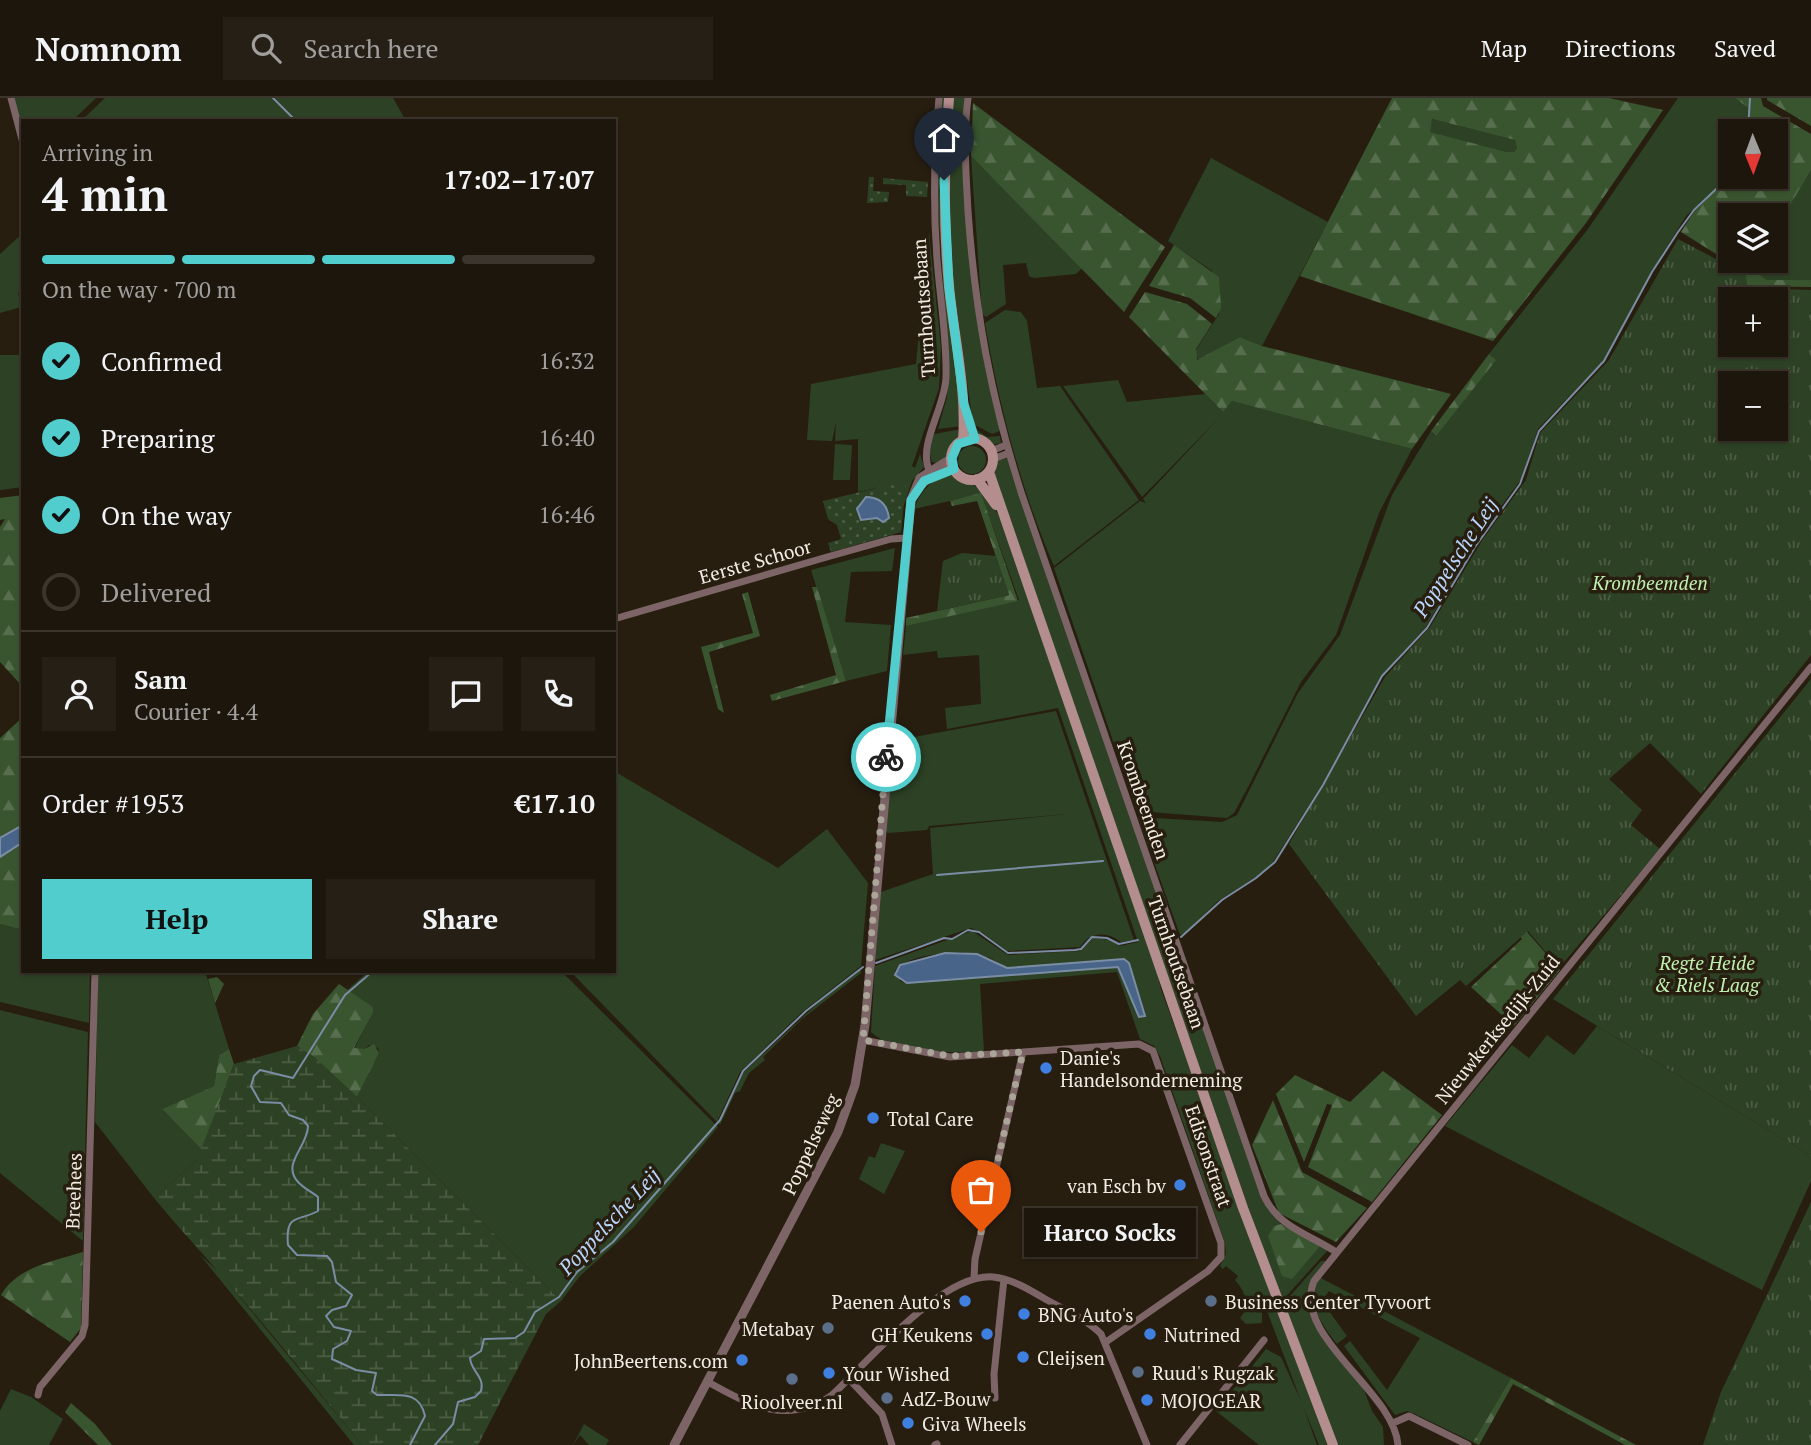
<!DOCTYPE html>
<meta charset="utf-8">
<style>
:root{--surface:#1d160c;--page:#251f15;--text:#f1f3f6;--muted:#a09f9d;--line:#3b352d;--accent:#52cdcd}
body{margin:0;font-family:"PT Serif",serif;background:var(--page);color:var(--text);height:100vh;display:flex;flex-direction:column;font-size:26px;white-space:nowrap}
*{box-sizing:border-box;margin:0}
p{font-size:23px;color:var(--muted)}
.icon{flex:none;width:38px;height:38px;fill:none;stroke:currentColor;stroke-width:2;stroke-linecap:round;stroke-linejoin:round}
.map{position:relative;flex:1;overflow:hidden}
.sheet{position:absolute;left:21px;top:21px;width:595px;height:854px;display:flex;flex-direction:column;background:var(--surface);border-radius:0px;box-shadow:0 2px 5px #0004,0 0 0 2px var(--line)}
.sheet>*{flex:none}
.needle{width:46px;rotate:179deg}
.controls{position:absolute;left:1718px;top:21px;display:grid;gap:14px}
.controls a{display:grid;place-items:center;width:70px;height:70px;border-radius:0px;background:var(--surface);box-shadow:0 2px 5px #0004,0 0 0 2px var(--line);font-size:35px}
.pin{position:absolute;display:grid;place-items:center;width:60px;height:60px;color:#fff;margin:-72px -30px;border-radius:50% 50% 50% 0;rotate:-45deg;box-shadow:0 0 7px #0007}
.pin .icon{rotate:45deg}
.courier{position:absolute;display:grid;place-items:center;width:70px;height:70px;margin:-35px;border:5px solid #52cdcd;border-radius:50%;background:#fff;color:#222;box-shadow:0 2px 9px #0007}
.bubble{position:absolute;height:49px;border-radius:0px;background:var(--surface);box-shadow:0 2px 5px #0004,0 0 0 2px var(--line);font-size:23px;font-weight:700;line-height:49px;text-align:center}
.overview em{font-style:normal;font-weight:700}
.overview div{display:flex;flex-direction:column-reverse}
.overview{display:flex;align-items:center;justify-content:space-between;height:119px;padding:0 21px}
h1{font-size:46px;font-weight:700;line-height:52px}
.bar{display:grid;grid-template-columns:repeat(4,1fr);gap:10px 7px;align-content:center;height:84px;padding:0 21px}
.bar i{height:9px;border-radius:5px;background:var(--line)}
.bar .active{background:var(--accent)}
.bar p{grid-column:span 4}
.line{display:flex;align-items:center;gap:18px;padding:0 21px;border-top:2px solid var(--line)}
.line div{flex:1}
.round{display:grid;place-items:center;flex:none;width:74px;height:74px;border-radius:0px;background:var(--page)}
ol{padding:0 21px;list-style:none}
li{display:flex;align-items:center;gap:21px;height:77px}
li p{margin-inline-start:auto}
li .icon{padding:7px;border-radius:50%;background:var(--accent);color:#111;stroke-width:4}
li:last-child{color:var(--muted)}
li i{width:38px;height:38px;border:4px solid var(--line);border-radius:50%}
.cta{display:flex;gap:14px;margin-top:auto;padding:14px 21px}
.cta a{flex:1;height:80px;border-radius:0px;background:var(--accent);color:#111;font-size:28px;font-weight:700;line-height:80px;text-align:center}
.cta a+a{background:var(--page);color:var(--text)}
header{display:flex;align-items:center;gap:42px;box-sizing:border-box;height:98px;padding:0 35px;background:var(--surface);border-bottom:2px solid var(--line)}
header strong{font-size:33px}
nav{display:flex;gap:38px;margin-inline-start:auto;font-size:24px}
.search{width:490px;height:63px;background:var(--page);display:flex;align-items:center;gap:18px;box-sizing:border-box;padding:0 24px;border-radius:0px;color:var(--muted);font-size:26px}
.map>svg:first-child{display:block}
.grass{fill:#2d4225;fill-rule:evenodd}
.forest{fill:url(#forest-firs);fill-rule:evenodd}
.wetland{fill:url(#wetland-marsh)}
.park{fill:url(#park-tufts);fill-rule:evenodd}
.garden{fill:url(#garden-dots)}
.water{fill:#486489;stroke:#7b8da4;stroke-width:2}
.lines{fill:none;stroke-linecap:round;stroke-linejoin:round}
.stream{stroke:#7b8da4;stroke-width:2}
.minor{stroke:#7d6567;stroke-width:7}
.tertiary{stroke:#7d6567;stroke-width:9}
.secondary{stroke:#b48d8f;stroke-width:10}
.done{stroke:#aba499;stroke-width:7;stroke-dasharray:0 12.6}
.route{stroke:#52cdcd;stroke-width:9}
.shop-dot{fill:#3f7fe0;stroke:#271e10;stroke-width:2.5}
.service-dot{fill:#5c6f8a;stroke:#271e10;stroke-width:2.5}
.labels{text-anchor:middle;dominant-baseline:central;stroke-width:7;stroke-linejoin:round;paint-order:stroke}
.street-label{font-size:19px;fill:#f2ece3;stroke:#271e10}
.park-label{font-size:19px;font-style:italic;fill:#c0f0b0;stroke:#271e10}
.poi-label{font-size:19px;fill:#f2ece3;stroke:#271e10;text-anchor:start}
.water-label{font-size:21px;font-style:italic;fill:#bad5fa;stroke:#271e10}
</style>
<header>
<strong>Nomnom</strong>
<div class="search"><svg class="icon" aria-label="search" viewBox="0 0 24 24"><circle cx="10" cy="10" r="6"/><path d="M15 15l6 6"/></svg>Search here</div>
<nav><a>Map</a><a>Directions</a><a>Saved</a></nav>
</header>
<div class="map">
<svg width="1811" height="1347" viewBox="0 0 1811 1347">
<defs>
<pattern id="forest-firs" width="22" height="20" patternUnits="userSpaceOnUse" patternTransform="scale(1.75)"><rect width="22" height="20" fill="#39552f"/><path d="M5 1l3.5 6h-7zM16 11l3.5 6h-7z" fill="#566e4d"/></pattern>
<pattern id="wetland-marsh" width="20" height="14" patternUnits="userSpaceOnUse" patternTransform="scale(1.75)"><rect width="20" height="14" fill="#2d4225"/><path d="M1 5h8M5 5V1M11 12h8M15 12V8" fill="none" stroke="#4c5d44"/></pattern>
<pattern id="park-tufts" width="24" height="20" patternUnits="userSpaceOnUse" patternTransform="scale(1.75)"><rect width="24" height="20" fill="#2d4225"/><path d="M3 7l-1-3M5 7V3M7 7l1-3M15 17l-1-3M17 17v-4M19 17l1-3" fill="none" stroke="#4c5d44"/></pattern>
<pattern id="garden-dots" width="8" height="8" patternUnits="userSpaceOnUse" patternTransform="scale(1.75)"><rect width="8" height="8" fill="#2d4225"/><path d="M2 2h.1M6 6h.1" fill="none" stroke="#4c5d44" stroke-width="1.8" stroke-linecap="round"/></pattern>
</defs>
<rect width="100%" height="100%" fill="#271e10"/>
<path class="grass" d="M12,0H96L72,23H23V35Z
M105,0H393L406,23H81Z
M941,0H945L943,39L962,328L938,331L947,299L948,270L937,91Z
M952,0H966C966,114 970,222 1000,333L992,336L973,326L951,169L948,61Z
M1678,0H1735L1748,10V33H1731V77L1686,118L1653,171L1604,262L1538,331L1522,380L1480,437L1425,530L1381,578L1320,690L1273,764L1262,775L1218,803L1186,834L1180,837L1138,719L1222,724L1237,717L1298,595L1340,537L1392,397L1431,333L1435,338L1495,262L1489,256L1588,131Z
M1432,21L1515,42L1517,50L1514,54H1507L1429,34Z
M971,58L1082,170L1076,176L1034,180L1029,178L1026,165L1003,167L1006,206L986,219L982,216Z
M1211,60L1328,124L1262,248L1240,239L1199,262L1195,258L1196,252L1219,216L1212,173L1168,143Z
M1811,61V187L1749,185L1748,175L1755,163H1776V124Z
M929,134L941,250L939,290L912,368L915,370L920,356L924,369L912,383L903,410L905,384L858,394V341L835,343L836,324L832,343L807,342L811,286L916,266Z
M23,135V193L18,195L21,209L0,215V156Z
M1005,212L1021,214L1027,223L1037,290L1060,288L1139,402L1054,468C1021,392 999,307 985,225Z
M0,257H23V389L0,392Z
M1118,282L1127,304L1205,296L1223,314L1232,303L1412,351L1379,415L1336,537L1301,584L1247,691L1234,715L1227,720L1137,713L1054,470L1140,403L1146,405L1143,401L1222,317L1142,399L1063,288Z
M974,330L987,339L1000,338L1001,345L991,347L977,338Z
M962,331C960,345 949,358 937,365L932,364L928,350L934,336Z
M835,346L852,347L850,382H833Z
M958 362a14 14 0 1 1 28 0a14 14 0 1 1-28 0Z
M1007,360L1272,1116L1281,1126L1274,1128L1328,1152L1281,1204L992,373L997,362Z
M949,375C979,387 989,396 1003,427L1156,870L1161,891L1275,1206L1262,1213V1225L1246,1226L1240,1220C1251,1208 1245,1193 1235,1182L1238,1178L1226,1168L1223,1171L1220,1168L1226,1156L1225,1145L1160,958L1154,948L1140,941L1117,874L980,886L984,954C956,955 892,955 871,934L875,868L972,833L1008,857L1080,853L1093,840L1111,842L1120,848L1138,844L1058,610L947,631L945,610L981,606L979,557L938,560L937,553L903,557L906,528L1019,502L981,396L914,411C921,392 932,382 949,375ZM961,854L990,860L1007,870L1129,865L1145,915L1118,869L907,885L901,884L895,873C907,857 943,855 961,854Z
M895,450L892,473L851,474L845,524L891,527L887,573L846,583L811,472Z
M1056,613L1134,842L1121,844C1107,833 1090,834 1080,849L1007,853L983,835L971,830L875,862L881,794L933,776L930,730L1067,716L929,728L927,732L888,735L885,732L892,643Z
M614,673L778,770L827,731L868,785L861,868L801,915L740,974L717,1024L570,873H614Z
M0,826L23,832V873H90L89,925L0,904Z
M861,871V875L802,921L763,959L765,962L749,975L740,993L735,995L720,1027L718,1025L744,974L819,904Z
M98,873H205L229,951L219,957L214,988L162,1011L202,1052L197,1062L154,1100L95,1024Z
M369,873H561L718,1029L634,1129L580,1178L561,1203L357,999L379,955L378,950L369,947L364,951H354L373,915V909L347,892Z
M0,912L88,934L83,1143L0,1075Z
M1597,928L1811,1058V1083L1762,1192L1445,1028L1512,947L1529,960L1547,937L1574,957Z
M881,1045L905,1053L884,1096L859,1081L869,1058L875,1060Z
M200,1157L220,1175L362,1347H354Z
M1321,1163H1327L1309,1191V1215L1364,1292L1372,1313L1383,1329L1384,1347H1338L1282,1207Z
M1319,1179L1511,1280L1473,1344L1415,1316L1407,1313L1395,1317L1344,1248L1350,1243L1387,1292L1420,1240L1329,1193L1324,1200L1331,1216L1347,1238L1337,1246C1320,1224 1307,1207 1319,1179Z
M1276,1209L1328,1347H1319L1303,1308L1317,1347H1259L1216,1313L1266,1251L1281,1259L1301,1303L1267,1213Z
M11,1291L31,1299L63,1321L49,1347H0V1313Z
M584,1326L609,1342L606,1347H589L580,1337L573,1347Z"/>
<path class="forest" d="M1392,0H1609L1663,12L1586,125L1493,243L1300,178ZM1432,21L1515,42L1517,50L1514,54H1507L1430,34Z
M1735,0H1761L1763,8L1811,36V72L1776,130V117H1731V163H1757L1749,177L1758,175L1766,182H1811V189L1747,188L1745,174L1681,134L1694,114L1731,77L1776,79V33H1748V10Z
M1767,0H1811V28L1767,2Z
M973,5L1165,149L1124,214L971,58Z
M1174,147L1219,179L1221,210L1216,220L1190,200L1149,188Z
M1145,194L1187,206L1212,226L1196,251L1197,262L1240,239L1262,248L1451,296L1412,351L1232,303L1223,314L1129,219Z
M1489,256L1496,262L1436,338L1431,333Z
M981,395L1018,503L906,528V520L1009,497L977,403L952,408L950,403Z
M23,397V589L0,564V429L5,421L0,422V400Z
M812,489H817L846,583L772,603L770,597L836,577Z
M748,494L760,538L709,554L724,615L718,611L701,549L753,535L742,496Z
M23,619V727L0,740V640Z
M23,744V832L0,826V759Z
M1483,783L1560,872L1514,928L1471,889L1522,841L1477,788Z
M217,879L224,886L215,905L208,881Z
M339,886L373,909V915L354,950L364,951L374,946L379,955L357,999L315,960L297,948L313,916Z
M229,951L234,966L202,1052L162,1011L214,988L219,957Z
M1383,973L1442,1017L1372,1104L1308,1069L1332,1007L1327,1006L1304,1064L1276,996L1295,977L1350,1004Z
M1273,1002L1302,1074L1367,1110L1336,1144L1279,1115L1252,1047Z
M1281,1126L1320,1148L1292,1181L1282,1178L1268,1138L1274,1128Z
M83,1154L81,1230L70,1244L1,1197C17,1169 54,1163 83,1154Z
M1511,1280L1636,1347H1625L1513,1286L1479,1347L1473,1344Z
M71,1305L95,1326L112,1347H98L65,1314Z"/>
<path class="wetland" d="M297,948L315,960L357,999L561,1203L546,1216L478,1347H362C315,1290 270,1232 221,1177C199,1151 176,1127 154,1100L197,1062L234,966Z"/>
<path class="park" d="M1678,141L1746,177L1747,190L1811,192V557L1701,696L1650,645L1609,681L1642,712L1631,727L1660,751L1559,870L1528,833L1466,888L1460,882L1416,918L1289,746L1385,579L1430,529L1483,441L1526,382L1540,335L1609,262ZM1731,201H1776V247H1731ZM1731,285H1776V331H1731Z
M962,455L996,458L1009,497L937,513L943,463Z
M1811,581V1058L1553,901Z
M1811,1104V1347H1703L1721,1294Z"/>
<path class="garden" d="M869,79H874L873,93L889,94L888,104L867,105Z
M883,80L928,84L927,99L906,98V87L883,86Z
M906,383L901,434L831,454L828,445L841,441L837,427L828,421L823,403Z"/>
<path class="water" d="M866,399C880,399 887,406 889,420L883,424L877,420L861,422L857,411Z
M23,727V744L0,759V740Z
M945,855L977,856L1007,870L1124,861L1129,865L1145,918L1139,919L1118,869L907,885L895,877L900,867Z"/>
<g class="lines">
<path class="stream" d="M273,0L296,23
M1748,33L1750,0
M937,777L1103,763
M1181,839L1222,802L1256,780L1275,764L1323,687L1382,578L1427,530L1475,449L1520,386L1539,333L1604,263L1652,174L1678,134L1694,112L1731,77
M1162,840H1166
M876,865L944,840L952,841L968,832L979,834L1008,855L1075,852L1081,851L1092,839L1107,840L1119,846L1138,842
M373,873L345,897L293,980L260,972L254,978L251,988L260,1004L281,1005L289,1017L303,1022L308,1028C308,1049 280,1066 299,1085C305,1091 312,1094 318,1099V1113C299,1124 285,1114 288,1147L297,1157L327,1158L332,1164L336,1184L352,1197L346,1208L332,1212L326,1218L334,1229L351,1233L347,1243L333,1251L332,1261L356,1272L376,1275L372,1293L377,1297C398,1298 419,1291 425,1318L410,1347
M435,1347L453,1326L458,1304L475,1299L481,1293C485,1278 471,1274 470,1260L481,1253L484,1241L515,1240L524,1234L535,1214L559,1199L577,1174L613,1144L720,1022L743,973L806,913L863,869"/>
<path class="minor" d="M11,0L23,45
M968,0C963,38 966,75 968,113C975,213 991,301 1022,397L1264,1098C1279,1130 1309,1136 1336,1154
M991,353L1006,347
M993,361L1009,355
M929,372C918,346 945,310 946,279C947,240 940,201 937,161C933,108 934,54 939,0
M614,521L827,459L891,441L906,440
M863,942L950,959L1139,946L1153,953L1221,1145V1159L1208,1173L1106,1244
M974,1180L975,1161L1023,954
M849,1281L882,1316L892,1347
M708,1284C749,1307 788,1328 832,1297C869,1263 942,1175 993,1179C1013,1181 1030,1192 1047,1202C1065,1212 1086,1221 1101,1236L1147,1347
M38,1297L40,1289L82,1238L85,1227L95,873
M995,1300L994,1276L1004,1181
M1393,1325L1409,1318L1468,1347
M935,1347L937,1346
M1180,1347L1264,1242
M1398,1347C1394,1293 1291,1238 1314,1183L1811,569"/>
<path class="tertiary" d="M921,387L931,378L954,371
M674,1347L838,1034L855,987L865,927L911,402L920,380L952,360"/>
<path class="secondary" d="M949,0C944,63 943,125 949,188C954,240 967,291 963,343
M951 361a21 21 0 1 1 42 0a21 21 0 1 1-42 0Z
M989,374L1243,1110L1333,1347
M977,381L996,407"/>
</g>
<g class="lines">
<path class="done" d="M886,659L863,942L950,958L1023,954L981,1134"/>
<path class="route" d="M886,659L911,402L924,383L954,371L952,360L958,346L975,341L964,306L949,189L944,82"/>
</g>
<g class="shop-dot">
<circle cx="1046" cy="970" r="7"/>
<circle cx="873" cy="1020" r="7"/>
<circle cx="1180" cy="1087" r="7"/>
<circle cx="965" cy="1203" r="7"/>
<circle cx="1024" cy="1216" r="7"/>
<circle cx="987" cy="1236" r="7"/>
<circle cx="1150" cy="1236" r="7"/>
<circle cx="1023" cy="1259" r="7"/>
<circle cx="742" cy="1262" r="7"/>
<circle cx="829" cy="1275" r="7"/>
<circle cx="1147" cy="1302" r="7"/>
<circle cx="908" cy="1325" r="7"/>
</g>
<g class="service-dot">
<circle cx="1211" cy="1203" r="7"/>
<circle cx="828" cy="1230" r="7"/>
<circle cx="1138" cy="1274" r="7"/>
<circle cx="792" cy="1281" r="7"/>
<circle cx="887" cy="1300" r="7"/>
</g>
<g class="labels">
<g class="street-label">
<text transform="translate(923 210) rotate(-94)">Turnhoutsebaan</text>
<text transform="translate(755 463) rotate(-16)">Eerste Schoor</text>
<text transform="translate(1144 702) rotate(71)">Krombeemden</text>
<text transform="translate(1177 864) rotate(71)">Turnhoutsebaan</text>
<text transform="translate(1497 931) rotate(-51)">Nieuwkerksedijk-Zuid</text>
<text transform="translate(810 1046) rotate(-65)">Poppelseweg</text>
<text transform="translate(1209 1058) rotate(71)">Edisonstraat</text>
<text transform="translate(73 1093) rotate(-88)">Breehees</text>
</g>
<g class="park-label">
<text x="1650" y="484">Krombeemden</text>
<text x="1707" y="864">Regte Heide<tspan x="1707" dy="22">&amp; Riels Laag</tspan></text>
</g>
<g class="poi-label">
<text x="1060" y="959">Danie's<tspan x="1060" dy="22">Handelsonderneming</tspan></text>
<text x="887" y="1020">Total Care</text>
<text x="1166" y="1087" text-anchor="end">van Esch bv</text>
<text x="951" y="1203" text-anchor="end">Paenen Auto's</text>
<text x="1225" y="1203">Business Center Tyvoort</text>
<text x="1038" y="1216">BNG Auto's</text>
<text x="814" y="1230" text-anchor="end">Metabay</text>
<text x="973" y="1236" text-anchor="end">GH Keukens</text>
<text x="1164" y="1236">Nutrined</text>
<text x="1037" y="1259">Cleijsen</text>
<text x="728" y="1262" text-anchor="end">JohnBeertens.com</text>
<text x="1152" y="1274">Ruud's Rugzak</text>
<text x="843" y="1275">Your Wished</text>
<text x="901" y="1300">AdZ-Bouw</text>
<text x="1161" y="1302">MOJOGEAR</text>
<text x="792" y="1303" text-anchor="middle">Rioolveer.nl</text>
<text x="922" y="1325">Giva Wheels</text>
</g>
<g class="water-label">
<text transform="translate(1455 459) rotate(-57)">Poppelsche Leij</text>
<text transform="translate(609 1123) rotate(-47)">Poppelsche Leij</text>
</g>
</g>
</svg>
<div class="controls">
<a><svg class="needle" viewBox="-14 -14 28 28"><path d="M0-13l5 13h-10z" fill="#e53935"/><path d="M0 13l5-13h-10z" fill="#a09f9d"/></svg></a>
<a><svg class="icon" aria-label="layers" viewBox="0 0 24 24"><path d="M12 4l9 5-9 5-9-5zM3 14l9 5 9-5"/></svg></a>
<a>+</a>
<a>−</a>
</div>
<div class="pin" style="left:981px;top:1134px;background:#ea580c"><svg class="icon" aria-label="bag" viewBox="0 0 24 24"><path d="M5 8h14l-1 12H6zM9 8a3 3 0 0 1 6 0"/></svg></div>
<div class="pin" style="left:944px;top:82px;background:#1f2937"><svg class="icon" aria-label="home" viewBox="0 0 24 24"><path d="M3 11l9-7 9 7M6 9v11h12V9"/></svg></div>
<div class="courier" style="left:886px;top:659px"><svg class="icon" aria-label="bike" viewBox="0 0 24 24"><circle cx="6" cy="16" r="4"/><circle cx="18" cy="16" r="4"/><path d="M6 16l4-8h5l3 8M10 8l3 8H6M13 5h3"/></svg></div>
<div class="bubble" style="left:1024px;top:1110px;width:172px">Harco Socks</div>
<section class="sheet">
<div class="overview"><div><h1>4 min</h1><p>Arriving in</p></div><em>17:02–17:07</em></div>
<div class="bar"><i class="active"></i><i class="active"></i><i class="active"></i><i></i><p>On the way · 700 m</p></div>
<ol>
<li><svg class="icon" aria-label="check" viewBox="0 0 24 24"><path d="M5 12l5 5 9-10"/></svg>Confirmed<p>16:32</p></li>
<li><svg class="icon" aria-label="check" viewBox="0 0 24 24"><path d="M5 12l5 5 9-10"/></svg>Preparing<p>16:40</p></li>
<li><svg class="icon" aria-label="check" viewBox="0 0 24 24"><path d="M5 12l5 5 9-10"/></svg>On the way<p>16:46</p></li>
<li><i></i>Delivered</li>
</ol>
<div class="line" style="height:126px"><a class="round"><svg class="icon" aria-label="person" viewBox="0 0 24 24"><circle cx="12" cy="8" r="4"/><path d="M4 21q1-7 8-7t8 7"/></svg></a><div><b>Sam</b><p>Courier · 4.4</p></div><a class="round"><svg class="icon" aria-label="chat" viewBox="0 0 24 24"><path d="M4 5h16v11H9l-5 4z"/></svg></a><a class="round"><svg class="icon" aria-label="phone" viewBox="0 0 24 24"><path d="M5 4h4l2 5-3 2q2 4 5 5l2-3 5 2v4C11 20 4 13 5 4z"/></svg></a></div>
<div class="line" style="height:91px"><div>Order #1953</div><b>€17.10</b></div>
<div class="cta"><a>Help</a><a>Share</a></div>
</section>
</div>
